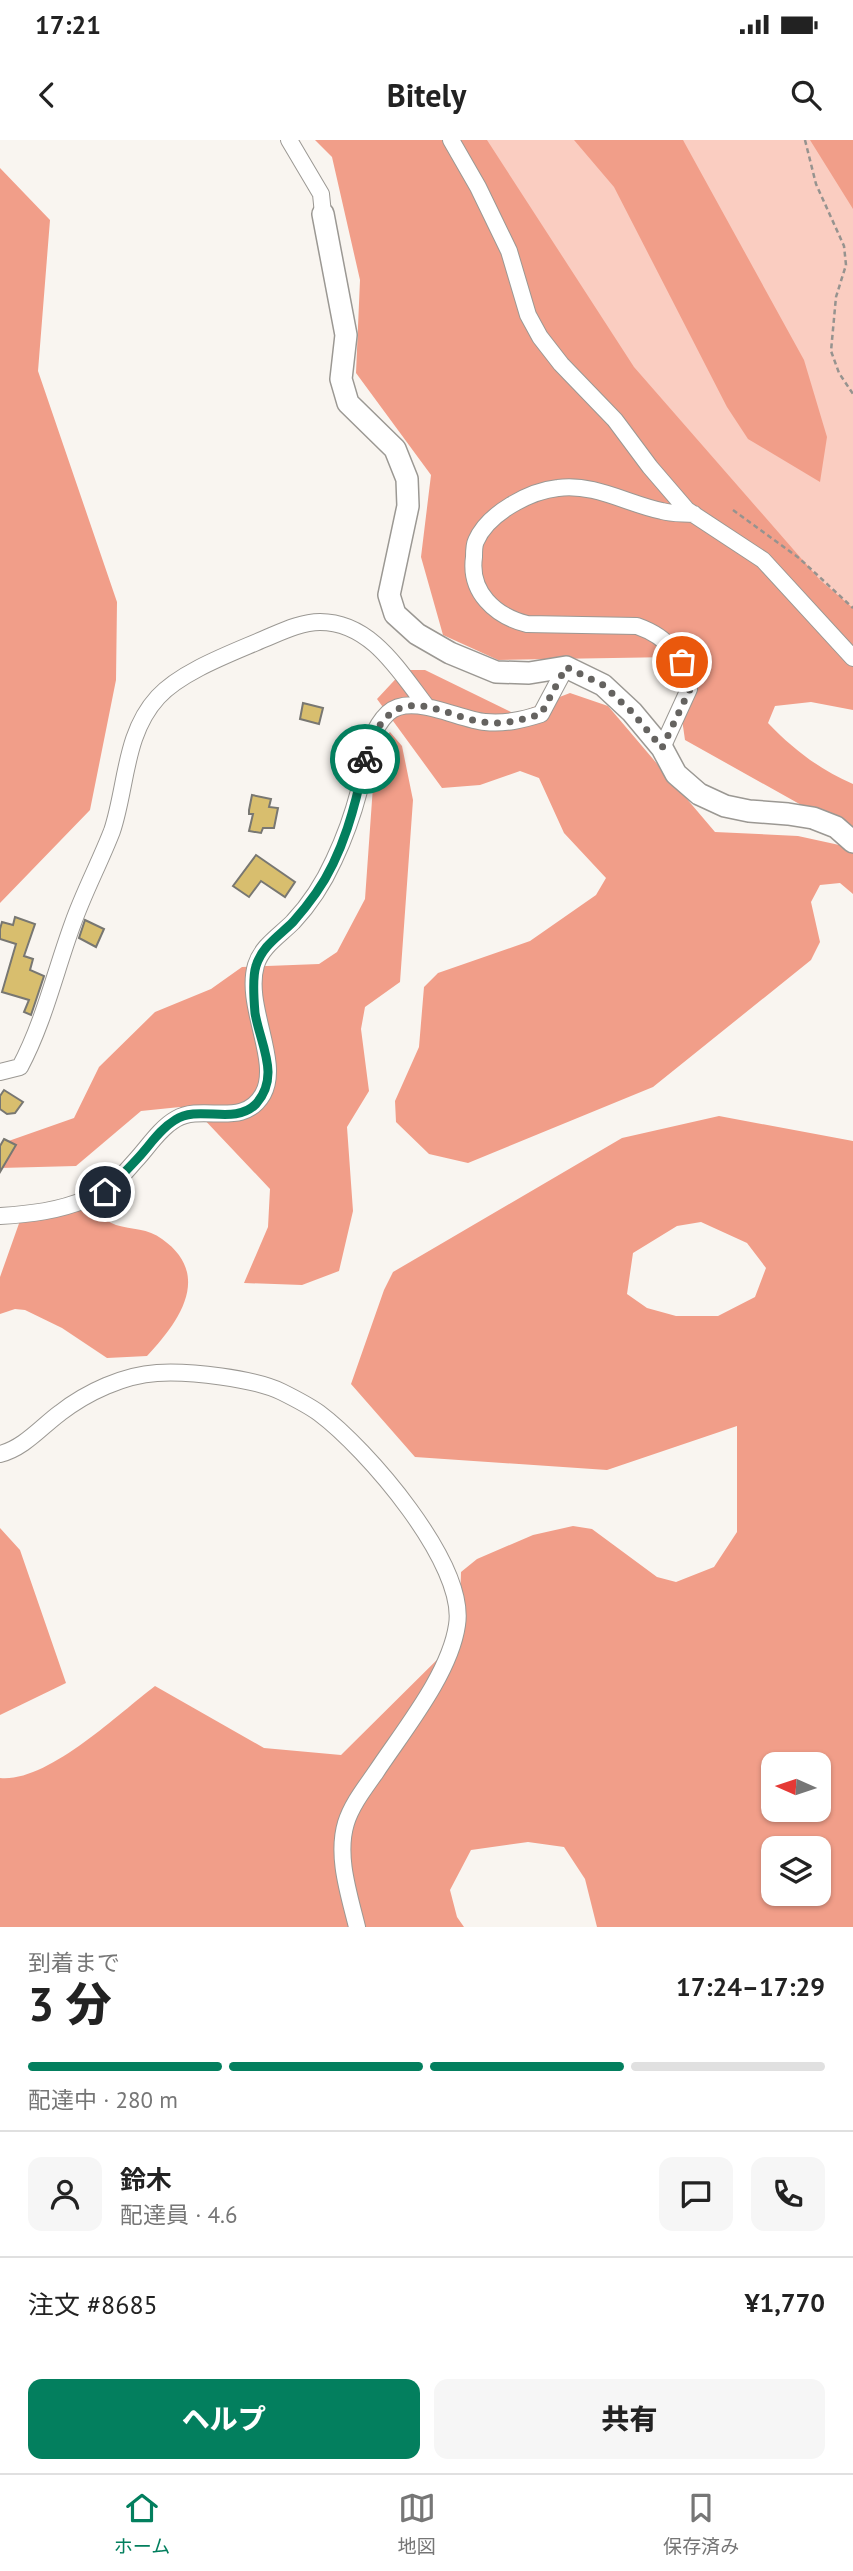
<!DOCTYPE html>
<html lang="ja">
<meta charset="utf-8">
<style>
:root{--surface:#fff;--page:#f6f6f6;--text:#222;--muted:#767676;--line:#e0e0e0;--accent:#037f5e}
body{margin:0;font-family:"PT Sans","Noto Sans JP",sans-serif;background:var(--page);color:var(--text);height:100vh;display:flex;flex-direction:column;font-size:26px;white-space:nowrap}
*{box-sizing:border-box;margin:0}
p{font-size:23px;color:var(--muted)}
.icon{flex:none;width:38px;height:38px;fill:none;stroke:currentColor;stroke-width:2;stroke-linecap:round;stroke-linejoin:round}
.map{position:relative;height:1787px;overflow:hidden}
.sheet{display:flex;flex-direction:column;background:var(--surface);flex:1}
.sheet>*{flex:none}
.needle{width:46px;rotate:273deg}
.fabs{position:absolute;left:761px;top:1612px;display:grid;gap:14px}
.fabs a{display:grid;place-items:center;width:70px;height:70px;border-radius:14px;background:var(--surface);box-shadow:0 2px 5px #0004;font-size:35px}
.pin{position:absolute;display:grid;place-items:center;width:60px;height:60px;color:#fff;margin:-30px;border:4px solid #fff;border-radius:50%;box-shadow:0 2px 7px #0007}
.courier{position:absolute;display:grid;place-items:center;width:70px;height:70px;margin:-35px;border:5px solid #037f5e;border-radius:50%;background:#fff;color:#222;box-shadow:0 2px 9px #0007}
.overview em{font-style:normal;font-weight:800}
.overview div{display:flex;flex-direction:column-reverse}
.overview{display:flex;align-items:center;justify-content:space-between;height:119px;padding:0 28px}
h1{font-size:46px;font-weight:800;line-height:52px}
.bar{display:grid;grid-template-columns:repeat(4,1fr);gap:10px 7px;align-content:center;height:84px;padding:0 28px}
.bar i{height:9px;border-radius:5px;background:var(--line)}
.bar .on{background:var(--accent)}
.bar p{grid-column:span 4}
.line{display:flex;align-items:center;gap:18px;padding:0 28px;border-top:2px solid var(--line)}
.line div{flex:1}
.round{display:grid;place-items:center;flex:none;width:74px;height:74px;border-radius:14px;background:var(--page)}
.primary-button{display:flex;gap:14px;margin-top:auto;padding:14px 28px}
.primary-button a{flex:1;height:80px;border-radius:14px;background:var(--accent);color:#fff;font-size:28px;font-weight:800;line-height:80px;text-align:center}
.primary-button a+a{background:var(--page);color:var(--text)}
.status{display:flex;justify-content:space-between;align-items:center;height:49px;padding:0 35px;background:var(--surface);direction:ltr}
.status svg{height:19px;fill:currentColor}
header{display:flex;justify-content:space-between;align-items:center;height:91px;padding:0 28px;background:var(--surface);font-size:32px;font-weight:800}
.tab-bar{display:flex;justify-content:space-around;align-items:center;height:98px;border-top:2px solid var(--line);background:var(--surface);font-size:19px;color:var(--muted)}
.tab-bar a{display:grid;justify-items:center;gap:4px}
.tab-bar .on{color:var(--accent)}
.map>svg:first-child{display:block}
.green{fill:#facdc1}
.forest{fill:#f19e89;fill-rule:evenodd}
.building{fill:#d8be6e;stroke:#787772;stroke-width:2}
.lines{fill:none;stroke-linecap:round;stroke-linejoin:round}
.minor-casing{stroke:#9b9893;stroke-width:18}
.tertiary-casing{stroke:#9b9893;stroke-width:24}
.path{stroke:#96938f;stroke-width:2.5;stroke-dasharray:5 3.5;stroke-linecap:butt}
.minor{stroke:#fff;stroke-width:16}
.tertiary{stroke:#fff;stroke-width:21}
.done{stroke:#656360;stroke-width:7;stroke-dasharray:0 12.6}
.route{stroke:#037f5e;stroke-width:9}
</style>
<div class="status"><b>17:21</b><svg viewBox="0 0 49 12"><path d="M0 12V9h3v3zM5 12V6h3v6zM10 12V3h3v9zM15 12V0h3v12zM26 1h20v11H26zM47 4h2v5h-2z"/></svg></div>
<header><svg class="icon" aria-label="back" viewBox="0 0 24 24"><path d="M15 5l-7 7 7 7"/></svg>Bitely<svg class="icon" aria-label="search" viewBox="0 0 24 24"><circle cx="10" cy="10" r="6"/><path d="M15 15l6 6"/></svg></header>
<div class="map">
<svg width="853" height="1787" viewBox="0 0 853 1787">
<rect width="100%" height="100%" fill="#f9f5f0"/>
<path class="green" d="M397,0H853V529Z"/>
<path class="forest" d="M315,0H487L634,227L820,440L853,468V570L811,562L775,566L768,583C794,610 819,629 853,644V694L685,600L673,517L498,520L443,495L421,417L431,335L356,233L360,140L332,17Z
M574,0H683L804,220L827,297L820,342L748,299L727,267L614,47Z
M810,0H853V70V69Z
M0,28L50,80L38,231L117,462L116,540L90,670L0,763Z
M404,530H425L515,574L570,553L608,566L715,692L798,696L853,708V754L840,743L820,745L811,762L820,802L811,820L653,947L468,1023L429,1014L396,982L395,961L419,907L424,847L438,833L530,801L596,755L606,738L564,693L539,638L520,631L480,645L442,648L377,559Z
M390,592L402,606L413,660L400,842L365,867L361,889L369,951L347,987L353,1071L339,1131L302,1145L244,1143L268,1087L270,1049L200,975L180,967L141,971L76,1026L0,1028V1004L74,978L99,927L155,872L211,849L242,827L319,824L337,812L365,759L376,604Z
M719,976L853,1001V1787H597L585,1739L564,1707L528,1702L471,1710L450,1750L457,1777L464,1787H0V1638C47,1643 118,1574 155,1546L264,1608L341,1615L459,1498L461,1432L477,1419L533,1395L573,1386L592,1389L657,1437L676,1442L714,1427L737,1392V1286L607,1330L415,1317L351,1244L384,1150L393,1132L622,998ZM701,1082L747,1103L766,1128L755,1157L718,1176H676L647,1168L627,1154L633,1113L677,1086ZM774,1624H819V1670H774ZM774,1708H819V1754H774Z
M81,1061C91,1068 104,1081 116,1085C132,1090 148,1088 162,1099C213,1135 179,1182 147,1216L107,1218L62,1188L25,1170L15,1169L0,1174V1137L22,1075Z
M0,1388L20,1410L66,1543L0,1575Z"/>
<path class="building" d="M303,563L323,568L319,584L300,579Z
M252,655L271,659L269,667L278,668L274,688H263L261,693L249,691L253,674H249V670Z
M256,715L295,742L285,757L261,741L249,757L233,746Z
M15,777L35,784L24,816L33,819L30,830L44,836L31,875L24,872L29,860L2,852L16,804L0,799V789L2,782L13,785Z
M85,780L104,789L96,807L79,798Z
M4,950L23,962L15,973L7,974L0,969V956Z
M4,999L16,1005L0,1032V1006Z"/>
<g class="lines">
<g class="minor-casing">
<path id="minor" d="M289,0L321,54L323,74
M451,0L478,47L509,111L528,175L540,197L561,224L615,280L650,327L687,370L763,420L853,518
M662,608L689,549C680,516 671,498 637,486L527,484C495,476 469,452 474,417C474,412 474,405 476,401C488,373 530,351 558,348C594,343 628,364 662,371C672,374 683,373 694,374
M0,932L20,927C44,882 55,832 73,783C84,752 100,722 112,691C127,646 124,594 158,557C182,531 232,513 264,499C281,492 301,482 320,482C371,482 399,531 427,567
M0,1076C31,1074 58,1071 87,1059C94,1057 101,1055 107,1051C117,1042 127,1030 136,1020C148,1007 160,988 176,979C204,963 243,989 263,954C281,921 244,866 256,825C262,806 279,796 293,782C310,764 324,742 334,720C344,699 353,674 359,651C366,625 367,593 388,573C411,552 459,580 485,582C505,584 522,580 541,574L566,527
M0,1314C24,1308 41,1287 60,1273C87,1252 124,1235 157,1233C190,1231 253,1238 282,1252C294,1258 308,1265 319,1273C366,1308 467,1424 457,1485C450,1534 403,1591 376,1632C365,1648 352,1664 346,1683C336,1716 349,1754 357,1787"/>
</g>
<g class="tertiary-casing">
<path id="tertiary" d="M323,74L346,195L341,239L348,263L395,309L407,339L408,366L389,455L395,474L417,494L450,513L496,532L529,533L566,527L603,545L632,572L662,608L676,634L699,654L725,666L749,671L788,674L813,678L836,687L853,702"/>
</g>
<path class="path" d="M805,0L816,44L844,106L846,125L836,157L831,211L839,233L853,254
M733,370L799,418L853,468"/>
<use href="#minor" class="minor"/>
<use href="#tertiary" class="tertiary"/>
</g>
<g class="lines">
<path class="done" d="M365,619C367,607 373,595 380,585C407,546 447,577 483,582C504,585 522,580 541,574L566,527L603,545L632,572L662,608L690,549L682,522"/>
<path class="route" d="M105,1052C116,1041 128,1029 138,1018C150,1005 160,989 175,980C199,964 234,986 256,964C281,936 260,904 255,873C254,861 252,838 256,826C262,806 279,796 293,782C301,773 309,763 316,753C343,715 356,664 365,619"/>
</g>
</svg>
<div class="fabs">
<a><svg class="needle" viewBox="-14 -14 28 28"><path d="M0-13l5 13h-10z" fill="#e53935"/><path d="M0 13l5-13h-10z" fill="#767676"/></svg></a>
<a><svg class="icon" aria-label="layers" viewBox="0 0 24 24"><path d="M12 4l9 5-9 5-9-5zM3 14l9 5 9-5"/></svg></a>
</div>
<div class="pin" style="left:682px;top:522px;background:#ea580c"><svg class="icon" aria-label="bag" viewBox="0 0 24 24"><path d="M5 8h14l-1 12H6zM9 8a3 3 0 0 1 6 0"/></svg></div>
<div class="pin" style="left:105px;top:1052px;background:#1f2937"><svg class="icon" aria-label="home" viewBox="0 0 24 24"><path d="M3 11l9-7 9 7M6 9v11h12V9"/></svg></div>
<div class="courier" style="left:365px;top:619px"><svg class="icon" aria-label="bike" viewBox="0 0 24 24"><circle cx="6" cy="16" r="4"/><circle cx="18" cy="16" r="4"/><path d="M6 16l4-8h5l3 8M10 8l3 8H6M13 5h3"/></svg></div>
</div>
<section class="sheet">
<div class="overview"><div><h1>3 分</h1><p>到着まで</p></div><em>17:24–17:29</em></div>
<div class="bar"><i class="on"></i><i class="on"></i><i class="on"></i><i></i><p>配達中 · 280 m</p></div>
<div class="line" style="height:126px"><a class="round"><svg class="icon" aria-label="person" viewBox="0 0 24 24"><circle cx="12" cy="8" r="4"/><path d="M4 21q1-7 8-7t8 7"/></svg></a><div><b>鈴木</b><p>配達員 · 4.6</p></div><a class="round"><svg class="icon" aria-label="chat" viewBox="0 0 24 24"><path d="M4 5h16v11H9l-5 4z"/></svg></a><a class="round"><svg class="icon" aria-label="phone" viewBox="0 0 24 24"><path d="M5 4h4l2 5-3 2q2 4 5 5l2-3 5 2v4C11 20 4 13 5 4z"/></svg></a></div>
<div class="line" style="height:91px"><div>注文 #8685</div><b>¥1,770</b></div>
<div class="primary-button"><a>ヘルプ</a><a>共有</a></div>
</section>
<nav class="tab-bar">
<a class="on"><svg class="icon" aria-label="home" viewBox="0 0 24 24"><path d="M3 11l9-7 9 7M6 9v11h12V9"/></svg>ホーム</a>
<a><svg class="icon" aria-label="map" viewBox="0 0 24 24"><path d="M3 6l6-2 6 2 6-2v14l-6 2-6-2-6 2zM9 4v14M15 6v14"/></svg>地図</a>
<a><svg class="icon" aria-label="saved" viewBox="0 0 24 24"><path d="M7 4h10v16l-5-4-5 4z"/></svg>保存済み</a>
</nav>
